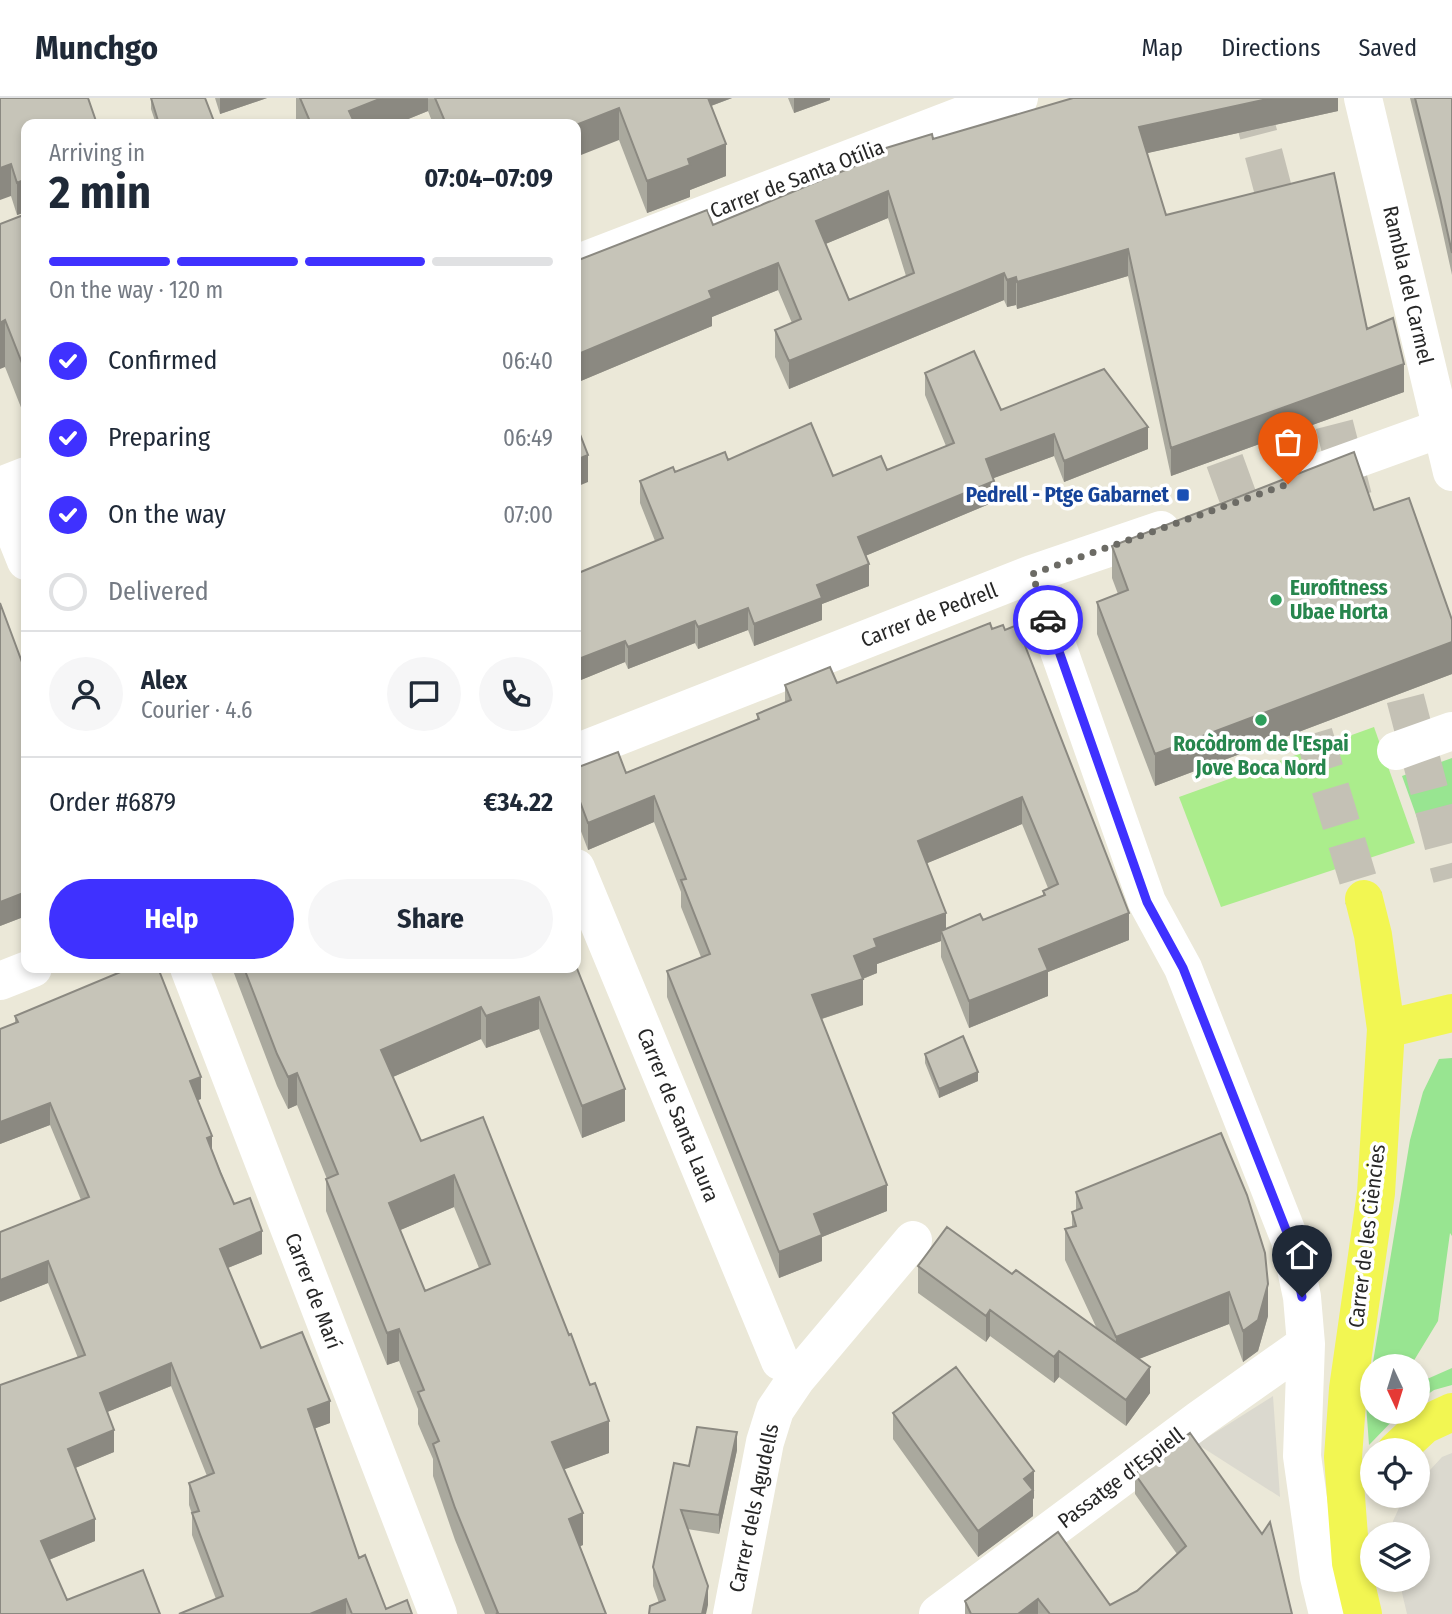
<!DOCTYPE html>
<meta charset="utf-8">
<style>
:root{--surface:#fff;--page:#f6f6f7;--text:#1f2937;--muted:#747a83;--line:#e0e1e3;--accent:#3f31ff}
body{margin:0;font-family:"Fira Sans Condensed",sans-serif;background:var(--page);color:var(--text);height:100vh;display:flex;flex-direction:column;font-size:26px;white-space:nowrap}
*{box-sizing:border-box;margin:0}
p{font-size:23px;color:var(--muted)}
.icon{flex:none;width:38px;height:38px;fill:none;stroke:currentColor;stroke-width:2;stroke-linecap:round;stroke-linejoin:round}
.map{position:relative;flex:1;overflow:hidden}
.panel{position:absolute;left:21px;top:21px;width:560px;height:854px;display:flex;flex-direction:column;background:var(--surface);border-radius:14px;box-shadow:0 4px 10px #0003}
.panel>*{flex:none}
.needle{width:46px;rotate:176deg}
.buttons{position:absolute;left:1360px;top:1256px;display:grid;gap:14px}
.buttons a{display:grid;place-items:center;width:70px;height:70px;border-radius:50%;background:var(--surface);box-shadow:0 4px 10px #0003;font-size:35px}
.pin{position:absolute;display:grid;place-items:center;width:60px;height:60px;color:#fff;margin:-72px -30px;border-radius:50% 50% 50% 0;rotate:-45deg;box-shadow:0 0 7px #0007}
.pin .icon{rotate:45deg}
.courier{position:absolute;display:grid;place-items:center;width:70px;height:70px;margin:-35px;border:5px solid #3f31ff;border-radius:50%;background:#fff;color:#222;box-shadow:0 2px 9px #0007}
.overview em{font-style:normal;font-weight:700}
.overview div{display:flex;flex-direction:column-reverse}
.overview{display:flex;align-items:center;justify-content:space-between;height:119px;padding:0 28px}
h1{font-size:46px;font-weight:700;line-height:52px}
.bar{display:grid;grid-template-columns:repeat(4,1fr);gap:10px 7px;align-content:center;height:84px;padding:0 28px}
.bar i{height:9px;border-radius:5px;background:var(--line)}
.bar .selected{background:var(--accent)}
.bar p{grid-column:span 4}
.line{display:flex;align-items:center;gap:18px;padding:0 28px;border-top:2px solid var(--line)}
.line div{flex:1}
.round{display:grid;place-items:center;flex:none;width:74px;height:74px;border-radius:37px;background:var(--page)}
ol{padding:0 28px;list-style:none}
li{display:flex;align-items:center;gap:21px;height:77px}
li p{margin-inline-start:auto}
li .icon{padding:7px;border-radius:50%;background:var(--accent);color:#fff;stroke-width:4}
li:last-child{color:var(--muted)}
li i{width:38px;height:38px;border:4px solid var(--line);border-radius:50%}
.primary-button{display:flex;gap:14px;margin-top:auto;padding:14px 28px}
.primary-button a{flex:1;height:80px;border-radius:42px;background:var(--accent);color:#fff;font-size:28px;font-weight:700;line-height:80px;text-align:center}
.primary-button a+a{background:var(--page);color:var(--text)}
header{display:flex;align-items:center;gap:42px;box-sizing:border-box;height:98px;padding:0 35px;background:var(--surface);border-bottom:2px solid var(--line)}
header strong{font-size:33px}
nav{display:flex;gap:38px;margin-inline-start:auto;font-size:24px}
.map>svg:first-child{display:block}
.green{fill:#98e591}
.pitch{fill:#abed8c}
.plaza{fill:#dbd9cf}
.lines{fill:none;stroke-linecap:round;stroke-linejoin:round}
.major-tunnel{stroke:#c4c1b5;stroke-width:38;stroke-dasharray:38 19;stroke-linecap:butt}
.minor{stroke:#fff;stroke-width:38}
.major{stroke:#f2f652;stroke-width:38}
.wall{fill:#aaa99e;fill-rule:evenodd}
.shaded-wall{fill:#8b8981}
.building{fill:#c6c4b8;stroke:#8b8981;stroke-width:2;fill-rule:evenodd}
.done{stroke:#6c6b65;stroke-width:7;stroke-dasharray:0 12.6}
.route{stroke:#3f31ff;stroke-width:9}
.transit-dot{fill:#1a4fb4;stroke:#fff;stroke-width:2.5}
.leisure-dot{fill:#2e9e5b;stroke:#fff;stroke-width:2.5}
.labels{text-anchor:middle;dominant-baseline:central;stroke-width:7;stroke-linejoin:round;paint-order:stroke}
.street-label{font-size:21px;fill:#272727;stroke:#fff}
.transit-label{font-size:21px;font-weight:bold;fill:#164399;stroke:#fff;text-anchor:end}
.leisure-label{font-size:21px;font-weight:bold;fill:#27864d;stroke:#fff;text-anchor:start}
</style>
<header>
<strong>Munchgo</strong>
<nav><a>Map</a><a>Directions</a><a>Saved</a></nav>
</header>
<div class="map">
<svg width="1452" height="1516" viewBox="0 0 1452 1516">
<rect width="100%" height="100%" fill="#ebe8d8"/>
<path class="green" d="M1452,660V734L1425,742L1402,678Z
M1452,960V1138L1450,1135L1438,1223L1410,1269H1372V1314H1401L1369,1347L1366,1306L1410,1042L1423,994L1439,961Z
M1452,1270V1287L1434,1292L1418,1303V1285Z"/>
<path class="pitch" d="M1374,629L1415,745L1221,809L1179,699Z"/>
<path class="plaza" d="M1273,1298L1280,1399L1197,1346Z
M1452,1355V1516H1407L1399,1482H1418V1437H1391L1393,1423L1404,1399L1418,1398V1385L1442,1359Z"/>
<g class="lines">
<path class="major-tunnel" d="M1249,0L1286,141
M1320,271L1353,399
M1205,309L1255,446
M1391,545L1452,780
M1297,581L1364,801"/>
<path class="minor" d="M1363,0L1452,374
M576,166L979,11L1019,0
M1306,379L1442,330
M0,388L26,378
M0,398L26,463
M1032,476L1147,804L1183,870L1290,1142L1302,1199L1306,1246L1302,1358L1319,1479L1328,1516
M1396,653L1452,633
M576,655L1032,476L1161,432
M576,770L780,1263
M189,870L438,1516
M0,883L33,870
M732,1516L765,1344L775,1312L796,1281L913,1142
M938,1516L1200,1321L1306,1246"/>
<path class="major" d="M1386,931L1452,915
M1396,1353L1424,1327L1452,1314
M1363,1516L1351,1465L1343,1359L1348,1291L1376,1095L1386,931L1373,837L1364,801"/>
</g>
<path class="wall" d="M0,0L26,26V114L17,117L11,98Z
M151,0L215,26H156L151,11Z
M215,0H267L220,16Z
M296,0H732L711,8L726,78L690,92V99L647,115L619,42L576,26H433L428,13L396,26H298L296,21Z
M788,0H830V2L794,15Z
M1338,0V13L1147,55L1166,117L1367,231L1404,294L1171,378L1128,178L1017,211L1016,207L1007,209L1004,202L789,291L775,259V232L792,225L778,192L712,219V228L576,285V163L713,127L876,60V53L933,41ZM888,120L906,178L849,202L825,146Z
M1410,0H1452V177L1440,122Z
M26,116V310L22,312L5,269L0,126Z
M925,275L1001,312L1148,351L1064,384L1054,358L993,380L994,404L865,458L869,488L822,506V522L754,548L748,532L698,551L695,545L628,571L625,564L576,584L655,443L640,405V383L728,362L833,378L887,372L946,348L925,297Z
M1374,412L1452,522V576L1155,688L1097,536V504L1118,496L1112,480V448Z
M990,525L1129,842L1048,874V898L969,930L941,859V843L877,866V875L863,881V907L822,921L887,1113L822,1139V1163L779,1180L667,899V873L701,859L681,809V794L654,724L588,752L576,720V670L626,675L757,622V616L785,605V587L837,585ZM1022,726L1048,790L1043,793V798L983,822L946,831L927,765Z
M26,575V820V818L0,828Z
M232,870H576L625,1023L582,1040L539,931L486,950L481,941L393,979L421,1043L483,1019L609,1355L564,1371L583,1447L580,1448L606,1516H485L455,1442L433,1378V1361L418,1326V1311L399,1263L387,1267L326,1113V1081H327L297,1007L288,1011L277,988ZM454,1109L479,1170L425,1193L400,1132Z
M15,918L201,1001L198,1002L212,1052L234,1106L262,1156L228,1170L261,1250L330,1325L315,1330L359,1460L386,1511L412,1516H179L216,1501L192,1437V1416L189,1407V1385L207,1378L171,1288L107,1314L114,1354L75,1370L95,1443L49,1462L67,1502L160,1516H0L78,1260L48,1185L0,1204V1134L81,1102L50,1027L0,1046V931L15,925Z
M925,956L978,983L939,1000L925,965Z
M1076,1094L1268,1218L1258,1253L1243,1264L1229,1226L1138,1261L1150,1295L1126,1328L1059,1279L1054,1285L990,1238L986,1244L918,1195V1168L1012,1176L1097,1231L1065,1162V1131L1072,1129V1114L1076,1112Z
M893,1315L1034,1400L1033,1401V1418L978,1459L893,1341Z
M737,1352L719,1436L687,1431L708,1507L659,1505L653,1488V1469L689,1368Z
M1135,1376L1292,1516H965V1503L1058,1434L1110,1507L1137,1493L1177,1456L1135,1396Z"/>
<path class="shaded-wall" d="M220,0H267L220,16Z
M382,0H428V13L396,26H349V13Z
M700,0H732L700,12Z
M794,0H830V2L794,15Z
M1272,0H1338V13L1139,57V29Z
M619,10V42L576,59V27Z
M726,46V78L690,92V99L647,115V83L688,61Z
M11,66V98L0,102V70Z
M26,81V114L17,117V85Z
M888,93V120L816,150V123Z
M1128,151V178L1017,211V184Z
M778,165V192L712,219V228L576,285V257L709,193Z
M1004,175V202L789,291V263Z
M1016,179V207L1007,209V182Z
M5,222V269L0,271V225Z
M26,264V310L22,312V265Z
M1404,266V294L1171,378V350Z
M1148,329V351L1064,384V363Z
M1054,336V358L986,383V361Z
M588,357V384L576,389V362Z
M994,383V404L858,461V439Z
M869,466V488L822,506V522L754,548V526L817,487Z
M748,510V532L698,551V529Z
M695,523V545L628,571V549Z
M625,543V564L576,584V562Z
M1452,544V576L1155,688V656Z
M654,698V724L588,752V725Z
M1022,699V726L918,769V743Z
M26,794V818L0,828V804Z
M946,815V841L941,833V843L877,866V875L862,881H863V907L812,924V897L854,858L874,841Z
M1129,815V842L1048,874V898L969,930V903L1039,851Z
M539,899V931L486,950V918Z
M481,909V941L381,984V952Z
M978,974V983L939,1000V991Z
M297,975V1007L288,1011V979Z
M201,979V1001L190,1005V983Z
M625,991V1023L582,1040V1008Z
M50,1005V1027L0,1046V1024Z
M212,1038V1060L207,1040Z
M454,1077V1109L389,1137V1105Z
M887,1087V1113L822,1139V1163L779,1180V1154L814,1116Z
M262,1133V1156L220,1173V1151Z
M48,1163V1185L0,1204V1182Z
M1268,1186V1218L1258,1253L1243,1264V1233Z
M1229,1194V1226L1116,1270V1239Z
M990,1212V1238L986,1244V1218Z
M399,1231V1263L387,1267V1235Z
M1059,1253V1279L1054,1285V1259Z
M171,1265V1288L100,1317V1295Z
M1150,1269V1295L1126,1328V1302Z
M330,1303V1325L308,1333V1311Z
M609,1323V1355L552,1376V1344Z
M114,1332V1354L68,1373V1351Z
M737,1334V1352L719,1436V1417Z
M1034,1373V1400L1033,1401V1418L978,1459V1433L1024,1381Z
M583,1415V1447L569,1453V1421Z
M95,1421V1443L41,1465V1443Z
M708,1488V1507L706,1516H702Z
M346,1501V1516H310Z
M1038,1501V1516H1018Z"/>
<path class="building" d="M0,0H88L97,26H26V81L17,85L11,66L0,70Z
M151,0H205L215,26H159Z
M300,0H382L349,13L355,26H311Z
M435,0H708L726,46L688,61L690,67L647,83L619,10L576,27L446,26Z
M1073,0H1272L1139,29L1166,117L1334,75L1367,231L1393,220L1404,266L1171,350L1128,151L1017,184L1016,179L1007,182L1004,175L789,263L775,232L801,221L778,165L709,193L712,200L576,257V184L579,182L576,174V163L707,112L713,127L877,59L876,53L932,36L933,41ZM888,93L914,175L849,202L816,123Z
M1415,0H1452V155L1440,100Z
M26,116V264L22,265L5,222L0,225V126Z
M974,253L1001,312L1104,271L1148,329L1064,363L1054,336L986,361L994,383L858,439L869,466L817,487L822,500L754,526L748,510L698,529L695,523L628,549L625,543L576,562V476L663,440L640,383L673,369L675,374L725,354L728,362L811,325L833,378L881,358L887,372L954,345L925,275Z
M576,326L588,357L576,362Z
M1354,354L1374,412L1409,400L1452,522V544L1155,656L1097,504L1128,492L1112,448Z
M0,505L26,575V796V794L0,804Z
M990,525L992,531L1003,527L1005,532L1017,527L1129,815L1039,851L1048,872L969,903L941,833L980,816L983,822L1045,797L1043,793L1058,786L1022,699L918,743L946,815L874,841L877,849L854,858L863,881L812,897L887,1087L814,1116L822,1137L779,1154L667,873L710,856L681,782L686,781L654,698L588,725L576,693V670L618,654L626,675L759,621L757,616L791,602L785,587L830,569L837,585Z
M576,868L625,991L582,1008L539,899L486,918L481,909L381,952L421,1043L483,1019L569,1237L571,1236L590,1287L595,1285L609,1323L552,1344L583,1415L569,1421L606,1516H496L498,1515L455,1410L433,1346L439,1343L418,1294L424,1292L399,1231L387,1235L326,1081L338,1076L297,975L288,979L277,956L244,870H576ZM454,1077L490,1166L425,1193L389,1105Z
M130,870H158L201,979L190,983L212,1038L207,1040L221,1076L234,1106L250,1100L262,1133L220,1151L261,1250L302,1234L330,1303L308,1311L359,1460L365,1457L386,1511L407,1502L412,1516H352L346,1501L310,1516H179L223,1498L192,1415L199,1413L189,1385L214,1375L171,1265L100,1295L114,1332L68,1351L95,1421L41,1443L67,1502L143,1472L160,1516H0V1287L85,1257L48,1163L0,1182V1134L89,1099L50,1005L0,1024V931L18,924L15,918Z
M963,938L978,974L939,991L925,956Z
M1221,1035L1247,1097L1265,1155L1268,1186L1258,1222L1243,1233L1229,1194L1116,1239L1065,1131L1076,1128L1072,1114L1082,1110L1076,1094Z
M947,1129L1012,1176L1016,1172L1150,1269L1126,1302L1059,1253L1054,1259L990,1212L986,1218L918,1168Z
M956,1269L1034,1373L1024,1381L1033,1392L978,1433L893,1315Z
M697,1329L737,1334L719,1417L681,1412L708,1488L702,1516H649L650,1508L665,1502L653,1469L674,1365L689,1368Z
M1190,1335L1262,1436L1270,1424L1292,1516H1050L1038,1501L1018,1516H971L965,1503L1058,1434L1110,1507L1137,1493L1186,1448L1135,1376Z"/>
<g class="lines">
<path class="done" d="M1048,522L1032,476L1288,386"/>
<path class="route" d="M1048,522L1147,804L1183,870L1290,1142L1302,1199"/>
</g>
<rect class="transit-dot" x="1176" y="390" width="14" height="14" rx="3.5"/>
<g class="leisure-dot">
<circle cx="1276" cy="502" r="7"/>
<circle cx="1261" cy="622" r="7"/>
</g>
<g class="labels">
<g class="street-label">
<text transform="translate(797 81) rotate(-21)">Carrer de Santa Otília</text>
<text transform="translate(1408 187) rotate(77)">Rambla del Carmel</text>
<text transform="translate(929 517) rotate(-21)">Carrer de Pedrell</text>
<text transform="translate(678 1017) rotate(68)">Carrer de Santa Laura</text>
<text transform="translate(1367 1138) rotate(-83)">Carrer de les Ciències</text>
<text transform="translate(313 1193) rotate(69)">Carrer de Marí</text>
<text transform="translate(1121 1380) rotate(-37)">Passatge d'Espiell</text>
<text transform="translate(754 1410) rotate(-78)">Carrer dels Agudells</text>
</g>
<g class="transit-label">
<text x="1169" y="397">Pedrell - Ptge Gabarnet</text>
</g>
<g class="leisure-label">
<text x="1290" y="490">Eurofitness<tspan x="1290" dy="24">Ubae Horta</tspan></text>
<text x="1261" y="646" text-anchor="middle">Rocòdrom de l'Espai<tspan x="1261" dy="24">Jove Boca Nord</tspan></text>
</g>
</g>
</svg>
<div class="buttons">
<a><svg class="needle" viewBox="-14 -14 28 28"><path d="M0-13l5 13h-10z" fill="#e53935"/><path d="M0 13l5-13h-10z" fill="#747a83"/></svg></a>
<a><svg class="icon" aria-label="locate" viewBox="0 0 24 24"><circle cx="12" cy="12" r="6"/><path d="M12 2v4M12 18v4M2 12h4M18 12h4"/></svg></a>
<a><svg class="icon" aria-label="layers" viewBox="0 0 24 24"><path d="M12 4l9 5-9 5-9-5zM3 14l9 5 9-5"/></svg></a>
</div>
<div class="pin" style="left:1288px;top:386px;background:#ea580c"><svg class="icon" aria-label="bag" viewBox="0 0 24 24"><path d="M5 8h14l-1 12H6zM9 8a3 3 0 0 1 6 0"/></svg></div>
<div class="pin" style="left:1302px;top:1199px;background:#1f2937"><svg class="icon" aria-label="home" viewBox="0 0 24 24"><path d="M3 11l9-7 9 7M6 9v11h12V9"/></svg></div>
<div class="courier" style="left:1048px;top:522px"><svg class="icon" aria-label="car" viewBox="0 0 24 24"><path d="M5 17H2v-5l4-1 3-4h7l3 4 3 1v5h-3M9 17h6M6 11h13"/><circle cx="7" cy="17" r="2"/><circle cx="17" cy="17" r="2"/></svg></div>
<section class="panel">
<div class="overview"><div><h1>2 min</h1><p>Arriving in</p></div><em>07:04–07:09</em></div>
<div class="bar"><i class="selected"></i><i class="selected"></i><i class="selected"></i><i></i><p>On the way · 120 m</p></div>
<ol>
<li><svg class="icon" aria-label="check" viewBox="0 0 24 24"><path d="M5 12l5 5 9-10"/></svg>Confirmed<p>06:40</p></li>
<li><svg class="icon" aria-label="check" viewBox="0 0 24 24"><path d="M5 12l5 5 9-10"/></svg>Preparing<p>06:49</p></li>
<li><svg class="icon" aria-label="check" viewBox="0 0 24 24"><path d="M5 12l5 5 9-10"/></svg>On the way<p>07:00</p></li>
<li><i></i>Delivered</li>
</ol>
<div class="line" style="height:126px"><a class="round"><svg class="icon" aria-label="person" viewBox="0 0 24 24"><circle cx="12" cy="8" r="4"/><path d="M4 21q1-7 8-7t8 7"/></svg></a><div><b>Alex</b><p>Courier · 4.6</p></div><a class="round"><svg class="icon" aria-label="chat" viewBox="0 0 24 24"><path d="M4 5h16v11H9l-5 4z"/></svg></a><a class="round"><svg class="icon" aria-label="phone" viewBox="0 0 24 24"><path d="M5 4h4l2 5-3 2q2 4 5 5l2-3 5 2v4C11 20 4 13 5 4z"/></svg></a></div>
<div class="line" style="height:91px"><div>Order #6879</div><b>€34.22</b></div>
<div class="primary-button"><a>Help</a><a>Share</a></div>
</section>
</div>
